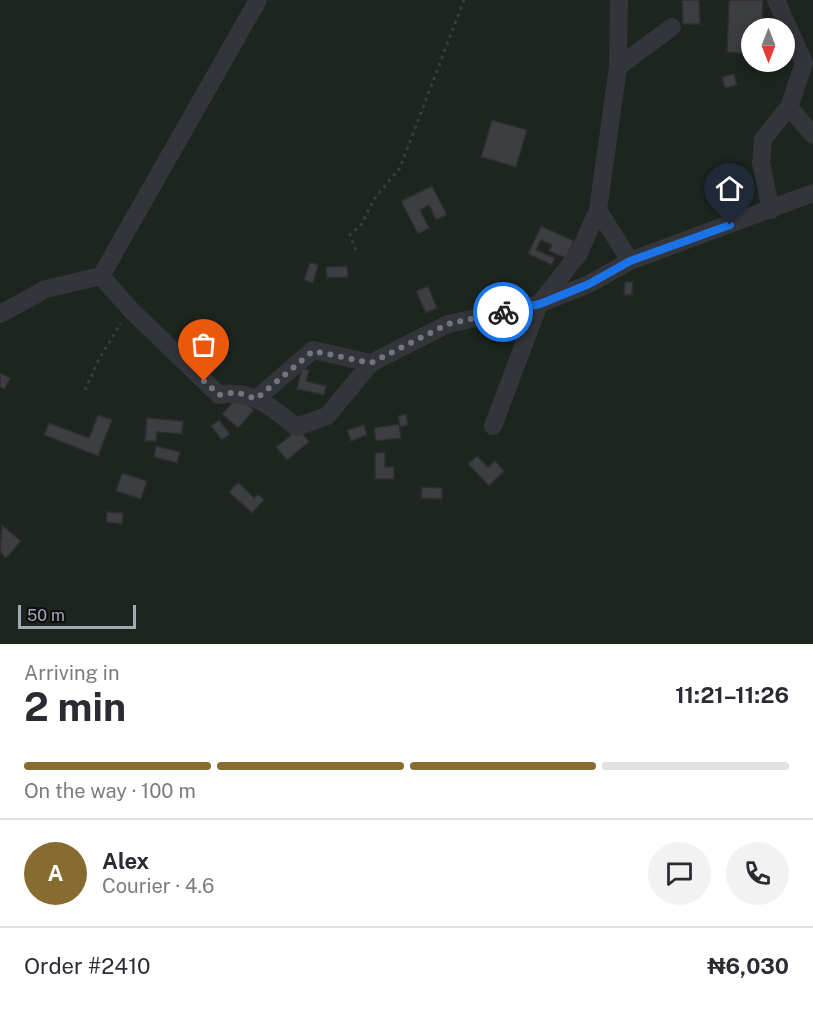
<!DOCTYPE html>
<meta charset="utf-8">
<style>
:root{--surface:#fff;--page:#f2f2f3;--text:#2b2b33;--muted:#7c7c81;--line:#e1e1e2;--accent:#866c30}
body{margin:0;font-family:"Public Sans",sans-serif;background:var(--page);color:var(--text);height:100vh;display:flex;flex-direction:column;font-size:22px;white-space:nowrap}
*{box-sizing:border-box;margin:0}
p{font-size:20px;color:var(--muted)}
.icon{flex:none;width:33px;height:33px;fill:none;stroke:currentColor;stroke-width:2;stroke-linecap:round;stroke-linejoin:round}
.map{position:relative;height:644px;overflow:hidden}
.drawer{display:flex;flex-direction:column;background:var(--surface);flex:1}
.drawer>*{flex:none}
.needle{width:39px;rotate:180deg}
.fabs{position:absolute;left:741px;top:18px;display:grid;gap:12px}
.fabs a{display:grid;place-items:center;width:54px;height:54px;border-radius:50%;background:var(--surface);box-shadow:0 3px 15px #0003;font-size:30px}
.scale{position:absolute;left:18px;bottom:15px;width:118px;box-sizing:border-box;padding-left:6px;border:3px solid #a5a9b6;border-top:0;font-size:16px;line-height:21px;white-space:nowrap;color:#a5a9b6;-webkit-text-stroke:4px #0e0e10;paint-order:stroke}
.pin{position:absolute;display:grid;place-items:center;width:51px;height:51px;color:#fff;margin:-62px -26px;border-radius:50% 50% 50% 0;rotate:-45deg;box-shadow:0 0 6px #0007}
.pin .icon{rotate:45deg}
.courier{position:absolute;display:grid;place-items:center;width:60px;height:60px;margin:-30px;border:4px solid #1a73e8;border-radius:50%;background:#fff;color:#222;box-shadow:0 2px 8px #0007}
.headline em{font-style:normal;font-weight:700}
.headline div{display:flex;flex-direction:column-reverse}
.headline{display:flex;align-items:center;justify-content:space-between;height:102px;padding:0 24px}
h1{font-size:39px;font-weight:700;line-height:45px}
.bar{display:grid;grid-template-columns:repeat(4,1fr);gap:9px 6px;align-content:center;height:72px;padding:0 24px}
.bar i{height:8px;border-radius:4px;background:var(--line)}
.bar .current{background:var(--accent)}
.bar p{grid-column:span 4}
.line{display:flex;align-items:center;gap:15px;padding:0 24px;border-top:2px solid var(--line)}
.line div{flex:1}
.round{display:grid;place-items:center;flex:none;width:63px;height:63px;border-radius:32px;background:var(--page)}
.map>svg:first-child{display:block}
.green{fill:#1d251f;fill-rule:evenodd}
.building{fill:#3d3e42;stroke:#2e2d31;stroke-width:1.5}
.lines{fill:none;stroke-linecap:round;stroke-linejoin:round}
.path{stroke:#3a3c41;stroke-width:3;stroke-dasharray:3 4.5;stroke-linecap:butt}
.minor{stroke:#34353a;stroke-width:18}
.done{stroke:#72747e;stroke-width:6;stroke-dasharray:0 10.8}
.route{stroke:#1a73e8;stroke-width:8}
</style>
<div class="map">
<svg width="813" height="644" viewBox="0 0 813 644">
<rect width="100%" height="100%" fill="#131315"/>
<path class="green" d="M0,0H813V644H0ZM752,28H784V62H752Z"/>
<path class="building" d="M682,0H699L700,24H683Z
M729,0H763L762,28H752V54L727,52Z
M734,74L737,85L725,88L722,77Z
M492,120L527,130L516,167L481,157Z
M432,186L447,215L436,220L429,205L420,210L429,228L418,234L401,201Z
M541,226L574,241L566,258L549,251L552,245L541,240L536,250L555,258L552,265L528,254Z
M310,262L318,265L313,283L304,280Z
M347,266L348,277L327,278L326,267Z
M625,282H633L632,295H624Z
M428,286L437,308L426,313L416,291Z
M302,368L309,370L306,381L326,386L324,395L297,389Z
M0,373L10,378L5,389L0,387Z
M238,396L254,410L238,428L222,414Z
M406,414L408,425L400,427L398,416Z
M98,415L112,420L98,456L44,435L49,423L89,438Z
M147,418L183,421L182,434L157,432L156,441H145Z
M219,420L230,434L222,440L211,426Z
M399,424L401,438L376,441L374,428Z
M364,425L367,435L351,441L347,430Z
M299,429L309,442L287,460L276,447Z
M156,446L180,452L177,463L154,457Z
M385,452V467H394V479H375V453Z
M477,456L488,467L495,461L504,471L489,486L468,464Z
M122,473L147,481L141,499L116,491Z
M238,482L254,498L258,494L264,500L252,513L229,492Z
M422,487L442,488V499L421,498Z
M107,512L123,513L122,524L106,522Z
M2,525L21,541L6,558L0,552Z"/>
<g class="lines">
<path class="path" d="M356,250L350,235L361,225L374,199L400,168L464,0
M85,390L99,359L121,323"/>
<path class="minor" d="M619,0L618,67L672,27
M776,0L804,63L789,107L813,135
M598,210L630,261
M771,210L761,163L763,139L789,107
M101,276L130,309L219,395C252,389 272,407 296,427L327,416L371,363L448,324L539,304L589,284L630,261L813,193
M0,314L46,289L101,276L258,0
M256,399L313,350L371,363
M493,426L539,304L578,255L598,210L618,67"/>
</g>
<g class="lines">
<path class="done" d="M204,381L219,395L236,392L256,399L313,351L371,363L448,324L503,312"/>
<path class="route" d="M503,312L540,304L589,284L630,261L730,225"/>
</g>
</svg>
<div class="fabs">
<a><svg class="needle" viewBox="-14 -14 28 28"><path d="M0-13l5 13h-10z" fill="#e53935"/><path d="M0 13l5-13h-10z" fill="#7c7c81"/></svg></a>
</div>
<div class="scale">50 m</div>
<div class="pin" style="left:204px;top:381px;background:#ea580c"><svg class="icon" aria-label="bag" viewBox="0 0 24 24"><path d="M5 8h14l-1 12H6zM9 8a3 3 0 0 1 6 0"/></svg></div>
<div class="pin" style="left:730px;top:225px;background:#1f2937"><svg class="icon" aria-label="home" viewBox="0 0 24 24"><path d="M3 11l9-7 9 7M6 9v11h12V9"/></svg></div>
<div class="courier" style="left:503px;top:312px"><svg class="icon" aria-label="bike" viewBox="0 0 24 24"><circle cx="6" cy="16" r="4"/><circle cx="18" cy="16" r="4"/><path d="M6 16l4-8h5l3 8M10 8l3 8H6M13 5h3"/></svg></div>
</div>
<section class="drawer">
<div class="headline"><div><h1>2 min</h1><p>Arriving in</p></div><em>11:21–11:26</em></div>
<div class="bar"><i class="current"></i><i class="current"></i><i class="current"></i><i></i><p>On the way · 100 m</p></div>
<div class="line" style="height:108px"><b class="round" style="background:var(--accent);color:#fff">A</b><div><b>Alex</b><p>Courier · 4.6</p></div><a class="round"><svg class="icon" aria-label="chat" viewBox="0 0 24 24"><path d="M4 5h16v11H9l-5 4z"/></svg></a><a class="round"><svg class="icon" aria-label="phone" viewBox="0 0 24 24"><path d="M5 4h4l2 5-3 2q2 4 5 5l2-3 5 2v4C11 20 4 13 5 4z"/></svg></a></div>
<div class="line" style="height:78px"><div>Order #2410</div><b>₦6,030</b></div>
</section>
